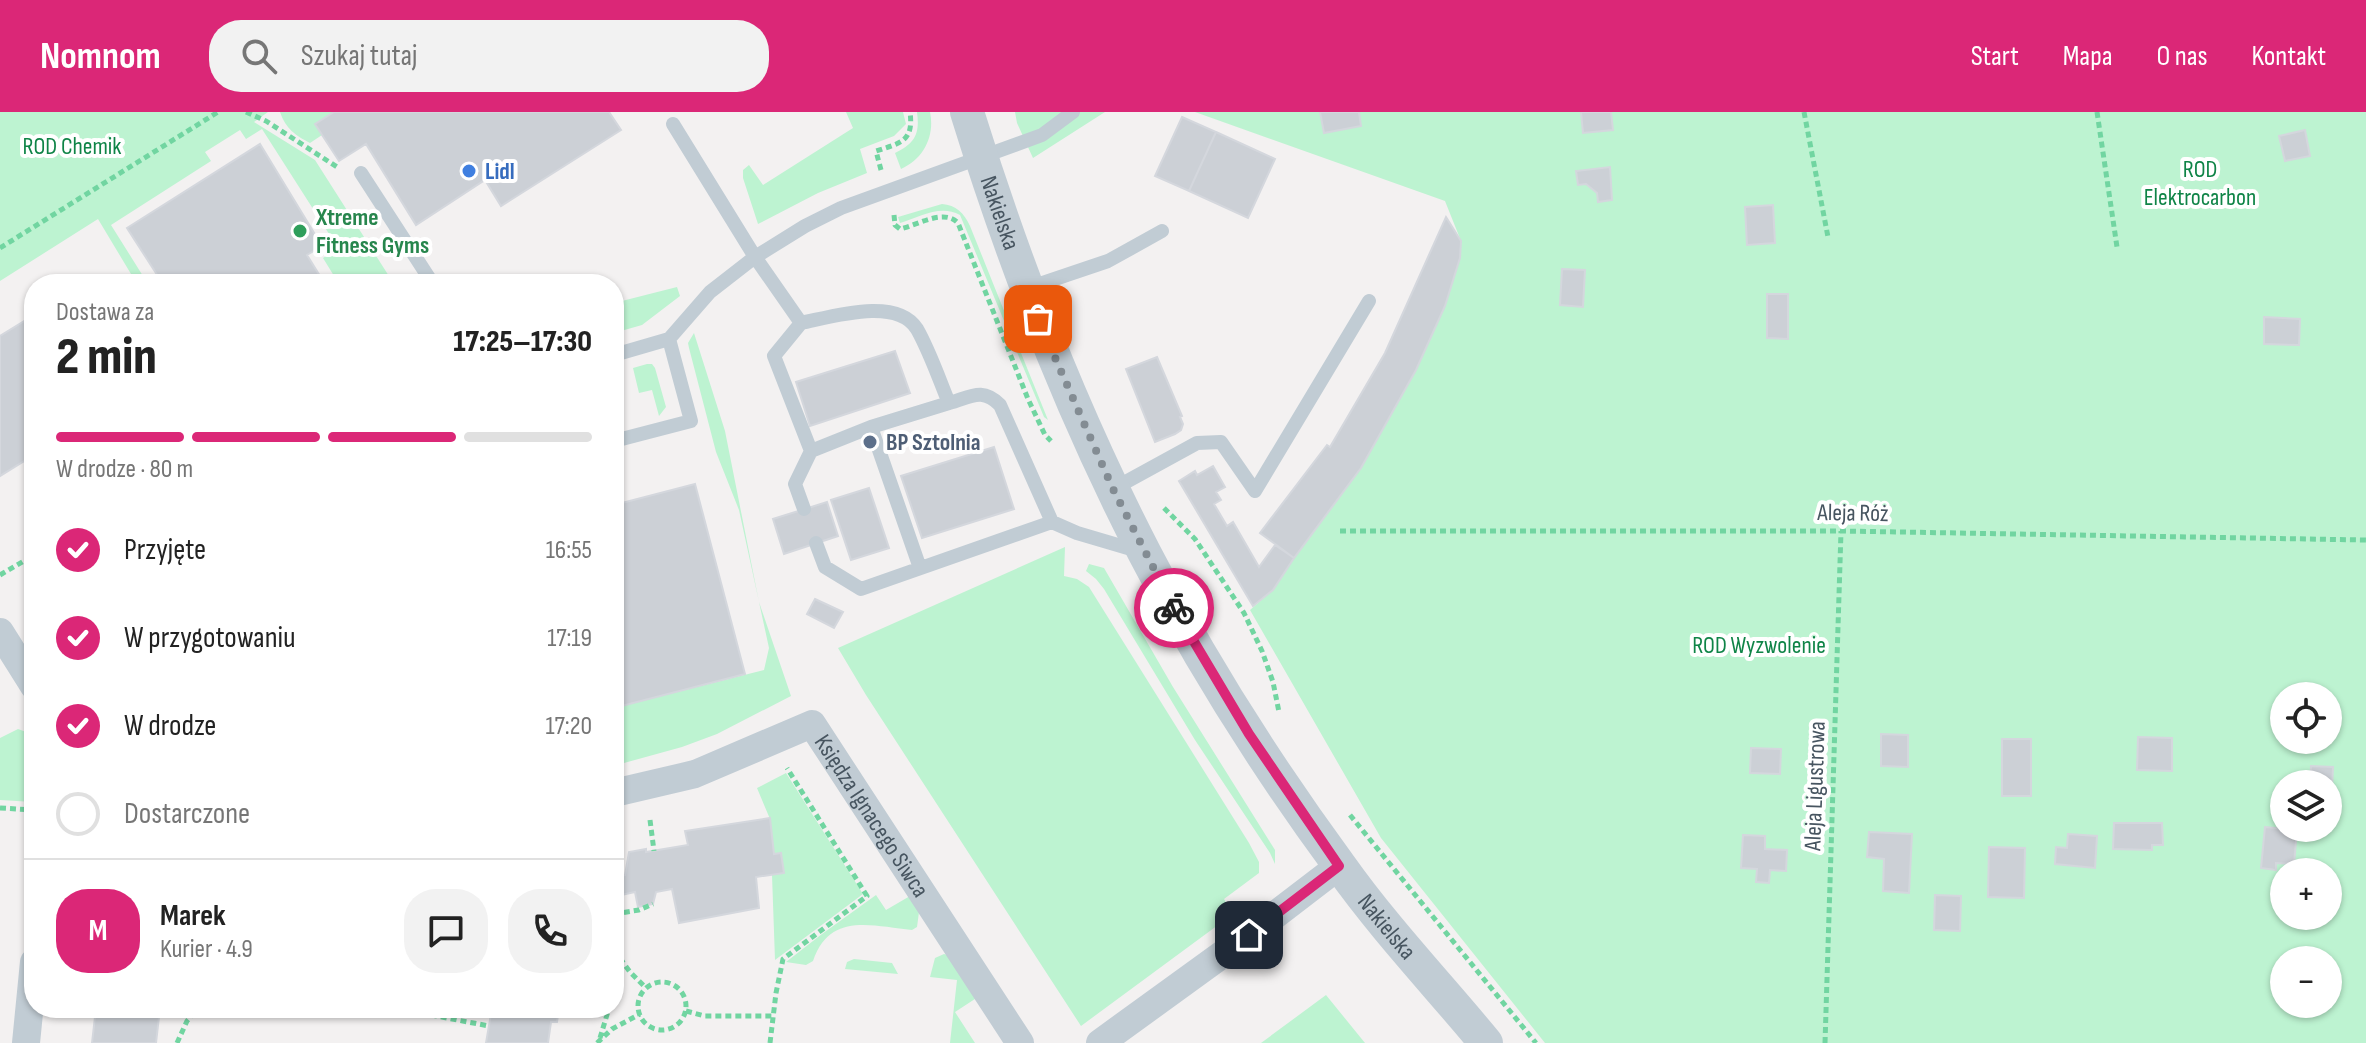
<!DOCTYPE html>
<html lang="pl">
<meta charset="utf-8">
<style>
:root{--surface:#fff;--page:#f2f2f2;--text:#222;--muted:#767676;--line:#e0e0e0;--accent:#db2777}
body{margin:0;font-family:"Sofia Sans Condensed",sans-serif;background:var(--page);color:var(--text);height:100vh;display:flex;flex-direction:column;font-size:30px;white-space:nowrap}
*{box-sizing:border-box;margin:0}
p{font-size:26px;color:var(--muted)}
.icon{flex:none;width:44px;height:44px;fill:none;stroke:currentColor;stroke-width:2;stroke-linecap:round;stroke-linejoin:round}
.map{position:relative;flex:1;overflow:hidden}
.panel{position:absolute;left:24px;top:162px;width:600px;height:744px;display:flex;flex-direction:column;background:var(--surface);border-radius:32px;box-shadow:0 2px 6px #0004}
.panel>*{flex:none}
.buttons{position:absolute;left:2270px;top:570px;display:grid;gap:16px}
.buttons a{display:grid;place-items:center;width:72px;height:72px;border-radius:50%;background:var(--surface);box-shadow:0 2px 6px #0004;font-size:40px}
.pin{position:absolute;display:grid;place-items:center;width:68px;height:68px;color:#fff;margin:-34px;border-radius:16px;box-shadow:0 4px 12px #0006}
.courier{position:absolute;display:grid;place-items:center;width:80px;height:80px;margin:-40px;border:6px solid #db2777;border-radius:50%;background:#fff;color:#222;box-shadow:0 2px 10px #0007}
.head em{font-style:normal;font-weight:800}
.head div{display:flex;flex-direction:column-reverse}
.head{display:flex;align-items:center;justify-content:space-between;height:136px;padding:0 32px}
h1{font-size:52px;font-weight:800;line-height:60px}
.bar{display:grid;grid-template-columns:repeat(4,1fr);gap:12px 8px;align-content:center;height:96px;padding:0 32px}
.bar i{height:10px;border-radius:6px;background:var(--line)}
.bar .selected{background:var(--accent)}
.bar p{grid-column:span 4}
.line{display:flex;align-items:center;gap:20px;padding:0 32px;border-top:2px solid var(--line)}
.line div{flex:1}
.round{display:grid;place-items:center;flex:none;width:84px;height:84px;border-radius:32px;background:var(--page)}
ol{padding:0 32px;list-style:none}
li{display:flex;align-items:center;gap:24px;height:88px}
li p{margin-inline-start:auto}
li .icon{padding:8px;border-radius:50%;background:var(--accent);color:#fff;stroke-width:4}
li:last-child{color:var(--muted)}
li i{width:44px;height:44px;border:4px solid var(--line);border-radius:50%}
header{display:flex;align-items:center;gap:48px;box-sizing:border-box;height:112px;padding:0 40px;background:var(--accent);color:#fff}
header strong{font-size:38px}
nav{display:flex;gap:44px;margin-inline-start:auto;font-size:28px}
.search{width:560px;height:72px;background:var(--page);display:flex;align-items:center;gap:20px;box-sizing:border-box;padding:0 28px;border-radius:32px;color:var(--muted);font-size:30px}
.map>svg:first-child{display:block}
.green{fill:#bdf3d1;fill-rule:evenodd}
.building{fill:#ccd0d6;stroke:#d4d7dd;stroke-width:2}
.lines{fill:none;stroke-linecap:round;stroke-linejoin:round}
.path{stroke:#71d5a1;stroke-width:5;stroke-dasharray:6 4;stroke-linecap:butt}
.service{stroke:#c1ccd4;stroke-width:14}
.minor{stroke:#c1ccd4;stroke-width:28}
.tertiary{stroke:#c1ccd4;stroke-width:34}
.done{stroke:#838c93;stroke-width:8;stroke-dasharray:0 14.4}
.route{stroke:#db2777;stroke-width:10}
.shop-dot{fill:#3f7fe0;stroke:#fff;stroke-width:3}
.leisure-dot{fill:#2e9e5b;stroke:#fff;stroke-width:3}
.service-dot{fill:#5c6f8a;stroke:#fff;stroke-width:3}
.labels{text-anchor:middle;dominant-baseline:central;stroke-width:8;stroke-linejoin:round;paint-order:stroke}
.park-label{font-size:24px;fill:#0f8447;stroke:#fff}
.shop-label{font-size:24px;font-weight:bold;fill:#366cbe;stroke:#fff;text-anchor:start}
.street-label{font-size:24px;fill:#475560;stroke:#fff}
.leisure-label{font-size:24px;font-weight:bold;fill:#27864d;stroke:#fff;text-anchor:start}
.service-label{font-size:24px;font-weight:bold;fill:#4e5e75;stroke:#fff;text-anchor:start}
</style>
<header>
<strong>Nomnom</strong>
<div class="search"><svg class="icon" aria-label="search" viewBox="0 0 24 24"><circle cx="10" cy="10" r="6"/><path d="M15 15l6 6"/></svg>Szukaj tutaj</div>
<nav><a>Start</a><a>Mapa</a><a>O nas</a><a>Kontakt</a></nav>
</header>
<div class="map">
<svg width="2366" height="931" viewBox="0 0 2366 931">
<rect width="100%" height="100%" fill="#f3f1f1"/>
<path class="green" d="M0,0H268L254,10L315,48L394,172H339L323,146L338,136L262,17L246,27L240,18L205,40L211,49L111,113L148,172H137L98,107L0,169Z
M280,0H334L315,12L322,23L310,31C295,23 286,17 280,0Z
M846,0H903L906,12L894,24L860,37L867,61L818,81L758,112L743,66V58L749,53L763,73L853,16Z
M917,0H930C935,24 924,47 901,57L895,41C915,31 920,22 917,0Z
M1015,0H1105L1033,46L1017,11Z
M1195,0H2366V931H1545L1381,726L1250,498L1273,478L1294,446L1361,356L1416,258L1445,194L1460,146L1461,129L1445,89ZM2284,584H2328V628H2284ZM2284,672H2328V716H2284ZM2284,760H2328V804H2284ZM2284,848H2328V892H2284Z
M942,92C956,93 964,101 970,114L1048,308L1044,305L960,103C940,92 920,105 900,111L898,105Z
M677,175L680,184L642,213L614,221V191Z
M694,221L725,319L759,490L791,584L717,622L682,635L624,651H614V596L764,558L769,536L739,398L716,340L689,236L688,231Z
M647,252H652L655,256L666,295L659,304L652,278L639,281L633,256Z
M1065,435L1064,464L1077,467L1089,475L1249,731L1259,750V761L1224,787L1233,802L1081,914L866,583L838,536Z
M1089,452L1104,456L1173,575L1275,738V752L1270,741L1195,628L1104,477L1096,467L1086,459Z
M18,617L29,621L34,626L33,690L0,688V626Z
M786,661L863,782L775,848L772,763L784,761L774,742L770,707L757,676Z
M876,783L886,798L910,784L919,800L917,815L912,818C871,814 830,800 813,849L806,853L786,850L822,822Z
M944,842L951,844L978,885L955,900L975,931H950L957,868L930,865L935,846Z
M854,847L892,851L898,862L845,857L847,850Z
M1326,883L1365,931H1261Z"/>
<path class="building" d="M334,0H609L621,18L501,94L485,68L416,113L366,32L339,49L315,12Z
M1320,0H1359L1361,14L1324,21Z
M1581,0H1611L1613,18L1583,21Z
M1182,5L1216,20L1189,79L1155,64Z
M2305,18L2310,44L2285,49L2279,24Z
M1216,20L1275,47L1248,106L1189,79Z
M260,32L322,134L307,143L325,172H163L127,116Z
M1610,55L1612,88L1598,90L1597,81L1586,72L1578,73L1576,59Z
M1773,93L1775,131L1747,133L1745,95Z
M1446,105L1461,129L1460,146L1445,194L1416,258L1361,356L1294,446L1260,421L1327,333L1330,335L1385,241Z
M1562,157L1585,158L1583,195L1560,193Z
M1767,182H1788V227L1767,226Z
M34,203V343L0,364V224Z
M2264,205L2300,207L2299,233L2264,232Z
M895,239L910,281L810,314L796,270Z
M1157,245L1182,304L1180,305L1183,312L1181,318L1175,322L1155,330L1126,257Z
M994,335L1014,397L922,426L901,364Z
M1213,354L1225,375L1216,380L1221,388L1214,392L1227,414L1233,410L1259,455L1275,433L1294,446L1273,478L1253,494L1179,369L1195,359L1197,363Z
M695,372L745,562L614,596V393Z
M869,376L889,436L851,448L831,388Z
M827,390L838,424L784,442L773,407Z
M815,487L843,500L834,516L807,502Z
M1881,622L1908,623V655L1881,654Z
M2138,625L2172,626V659L2137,658Z
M2002,627H2031V684H2002Z
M1751,636L1781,637L1780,662L1750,661Z
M2311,654L2333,655L2331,699H2328V672H2310Z
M770,706L774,742L781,741L784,761L756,765L759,796L679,811L672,777L656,780L653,792L638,795L635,780L621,783L617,764L625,763L629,740L646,737V740L688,733L685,719Z
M2114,711H2162L2163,733H2152V738L2113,737Z
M2265,715L2297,718L2294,752L2276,751V758L2261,756Z
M1869,720L1912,722L1909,781L1883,779L1884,747L1867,745Z
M2068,722L2097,724L2095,756L2055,752L2056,735L2067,736Z
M1743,723L1765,724V737L1787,738L1786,759L1770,758L1769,771L1756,770L1757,757L1741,756Z
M1989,735L2025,736L2024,786L1988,785Z
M1935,783L1961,784L1960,819L1934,818Z
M96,896H160L156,931H92Z
M492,896H559L557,910H551L548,931H486Z"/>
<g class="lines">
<path class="path" d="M246,0L266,9L337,55
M1804,0L1828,125
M2097,0L2117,135
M881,58L876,39C900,31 914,30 910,0
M894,103L895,113L900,117C918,113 944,96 958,111L1028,287L1045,323L1051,329
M0,136L218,0
M1164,396L1195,427L1244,501L1262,539L1273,570L1279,600
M1340,419H1841L2366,428
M0,463L34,443
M0,696L34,698
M1350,703L1536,931
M650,708L654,739
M614,802L639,798L653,792
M614,838L630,860L646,876
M614,870L615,840
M638 894a24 24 0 1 1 48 0a24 24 0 1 1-48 0Z
M686,899L705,904H774
M431,903L489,914
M600,926L609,896
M177,931L187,909L198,896
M597,931L612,917L640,902
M770,931L776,881L783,847L867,784L787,656
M1825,931L1841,419"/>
<path class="service" d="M673,12L755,145L801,211
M361,61L431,169
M1028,176L1108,149L1162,119
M614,243L669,227L710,180L755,145L805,114L841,96L1042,23L1073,0
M871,315L920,456
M614,329L691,309L669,227
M811,339L871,315L949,291
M1113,377L1197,331L1221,330L1255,379L1369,189
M804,397L795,372L811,339L774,244L801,211C831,205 897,184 917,217C930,240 939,267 949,291C971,285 982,275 1000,293L1052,410
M816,431L825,455L861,477L1052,410L1077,421L1138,439"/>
<g class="minor">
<path d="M0,520L34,574"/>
<path id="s1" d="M614,681L695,662L812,612L1020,931"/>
<path d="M26,931L34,850"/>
<path d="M1100,931L1249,823L1339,754"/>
</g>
<path class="tertiary" id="s2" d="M967,0C1014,152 1072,301 1145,442C1201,551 1268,656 1340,754C1384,816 1438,873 1486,931"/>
</g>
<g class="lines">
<path class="done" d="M1038,207L1113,377L1174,496"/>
<path class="route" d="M1174,496L1249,622L1339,754L1249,823"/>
</g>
<circle class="shop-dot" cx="469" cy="59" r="8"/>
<circle class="leisure-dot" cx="300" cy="119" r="8"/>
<circle class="service-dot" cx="870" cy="330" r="8"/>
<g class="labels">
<g class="park-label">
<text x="72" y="34">ROD Chemik</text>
<text x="2200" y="57">ROD<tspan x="2200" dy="28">Elektrocarbon</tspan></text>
<text x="1759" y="533">ROD Wyzwolenie</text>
</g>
<g class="shop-label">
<text x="485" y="59">Lidl</text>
</g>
<g class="street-label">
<text stroke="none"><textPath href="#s2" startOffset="106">Nakielska</textPath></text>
<text transform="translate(1853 401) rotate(1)">Aleja Róż</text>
<text transform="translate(1815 674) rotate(-88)">Aleja Ligustrowa</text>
<text stroke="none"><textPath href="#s1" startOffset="320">Księdza Ignacego Siwca</textPath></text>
<text stroke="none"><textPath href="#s2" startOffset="922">Nakielska</textPath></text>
</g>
<g class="leisure-label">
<text x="316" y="105">Xtreme<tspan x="316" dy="28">Fitness Gyms</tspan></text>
</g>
<g class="service-label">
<text x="886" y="330">BP Sztolnia</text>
</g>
</g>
</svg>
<div class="buttons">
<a><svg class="icon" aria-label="locate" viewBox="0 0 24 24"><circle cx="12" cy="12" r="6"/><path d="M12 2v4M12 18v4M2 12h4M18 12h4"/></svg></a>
<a><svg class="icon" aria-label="layers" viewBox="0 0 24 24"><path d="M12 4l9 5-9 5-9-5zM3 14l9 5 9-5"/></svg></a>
<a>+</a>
<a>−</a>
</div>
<div class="pin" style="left:1038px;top:207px;background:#ea580c"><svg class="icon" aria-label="bag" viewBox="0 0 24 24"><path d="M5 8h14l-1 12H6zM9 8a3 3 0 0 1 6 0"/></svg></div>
<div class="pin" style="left:1249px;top:823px;background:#1f2937"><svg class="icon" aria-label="home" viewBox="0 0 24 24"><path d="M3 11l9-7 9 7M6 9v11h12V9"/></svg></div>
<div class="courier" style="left:1174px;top:496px"><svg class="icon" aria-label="bike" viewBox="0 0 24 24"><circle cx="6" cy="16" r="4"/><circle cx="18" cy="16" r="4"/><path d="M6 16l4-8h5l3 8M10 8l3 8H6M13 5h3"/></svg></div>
<section class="panel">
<div class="head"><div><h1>2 min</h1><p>Dostawa za</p></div><em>17:25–17:30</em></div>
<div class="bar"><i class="selected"></i><i class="selected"></i><i class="selected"></i><i></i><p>W drodze · 80 m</p></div>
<ol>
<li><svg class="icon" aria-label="check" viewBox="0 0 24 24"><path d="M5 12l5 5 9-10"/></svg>Przyjęte<p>16:55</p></li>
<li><svg class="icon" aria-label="check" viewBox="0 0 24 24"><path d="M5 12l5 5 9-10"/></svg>W przygotowaniu<p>17:19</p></li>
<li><svg class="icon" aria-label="check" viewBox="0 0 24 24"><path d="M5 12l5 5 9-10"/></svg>W drodze<p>17:20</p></li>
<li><i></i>Dostarczone</li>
</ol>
<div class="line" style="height:144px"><b class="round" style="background:var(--accent);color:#fff">M</b><div><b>Marek</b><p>Kurier · 4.9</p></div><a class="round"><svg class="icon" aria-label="chat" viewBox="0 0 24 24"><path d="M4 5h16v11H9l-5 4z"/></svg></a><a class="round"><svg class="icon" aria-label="phone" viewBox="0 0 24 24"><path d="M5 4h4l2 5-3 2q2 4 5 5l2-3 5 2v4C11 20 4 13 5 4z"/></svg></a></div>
</section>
</div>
